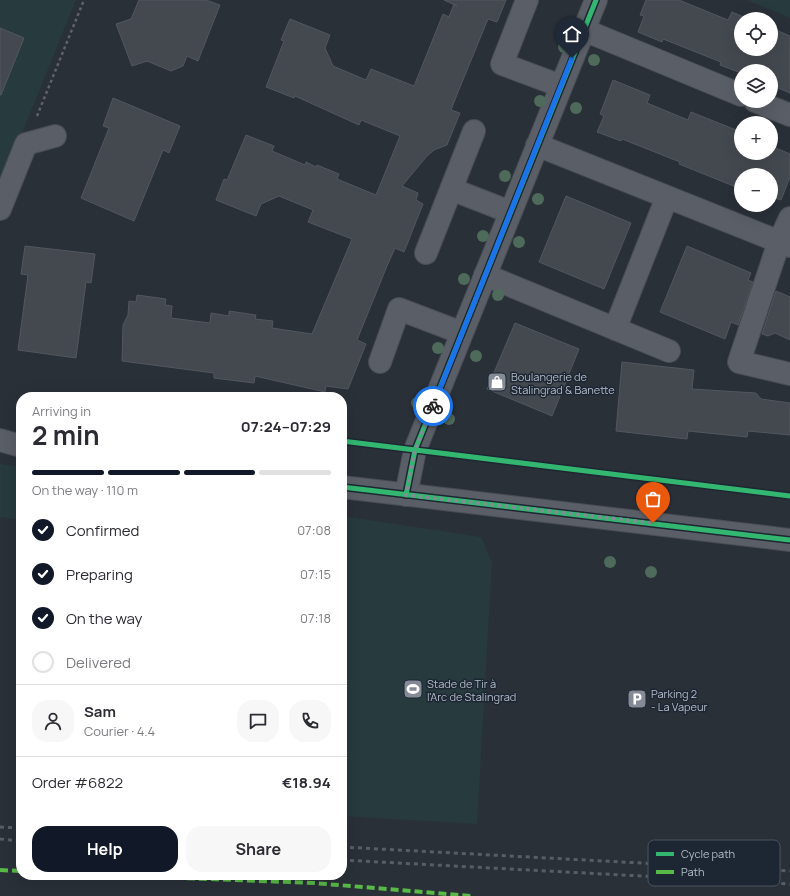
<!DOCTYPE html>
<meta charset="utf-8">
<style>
:root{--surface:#fff;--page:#f7f7f7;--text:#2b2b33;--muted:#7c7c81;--line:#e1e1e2;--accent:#111827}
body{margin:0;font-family:Manrope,sans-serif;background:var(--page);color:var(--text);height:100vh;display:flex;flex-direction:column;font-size:15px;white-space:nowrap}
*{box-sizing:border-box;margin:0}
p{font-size:13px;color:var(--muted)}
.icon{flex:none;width:22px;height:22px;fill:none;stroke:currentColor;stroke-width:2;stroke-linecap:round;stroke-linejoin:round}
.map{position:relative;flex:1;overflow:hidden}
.details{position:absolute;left:16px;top:392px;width:331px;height:488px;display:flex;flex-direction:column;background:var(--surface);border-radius:16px;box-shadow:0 4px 16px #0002}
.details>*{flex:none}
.tools{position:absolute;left:734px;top:12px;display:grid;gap:8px}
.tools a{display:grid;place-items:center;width:44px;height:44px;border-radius:50%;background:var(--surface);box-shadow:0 4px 16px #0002;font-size:20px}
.pin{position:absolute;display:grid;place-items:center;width:34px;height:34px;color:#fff;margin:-41px -17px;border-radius:50% 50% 50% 0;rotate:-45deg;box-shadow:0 0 4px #0007}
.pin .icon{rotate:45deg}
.courier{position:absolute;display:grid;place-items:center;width:40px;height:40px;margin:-20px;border:3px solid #1a73e8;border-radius:50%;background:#fff;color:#222;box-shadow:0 1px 5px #0007}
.summary em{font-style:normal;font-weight:700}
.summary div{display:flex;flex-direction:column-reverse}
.summary{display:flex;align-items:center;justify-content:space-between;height:68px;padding:0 16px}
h1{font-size:26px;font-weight:700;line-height:30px}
.bar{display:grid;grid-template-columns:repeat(4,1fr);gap:6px 4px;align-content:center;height:48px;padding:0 16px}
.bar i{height:5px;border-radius:3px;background:var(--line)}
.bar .on{background:var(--accent)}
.bar p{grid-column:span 4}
.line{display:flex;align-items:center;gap:10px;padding:0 16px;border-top:1px solid var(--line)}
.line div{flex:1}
.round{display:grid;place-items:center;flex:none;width:42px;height:42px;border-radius:16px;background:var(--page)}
ol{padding:0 16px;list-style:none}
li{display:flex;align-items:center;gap:12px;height:44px}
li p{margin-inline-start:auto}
li .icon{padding:4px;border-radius:50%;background:var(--accent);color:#fff;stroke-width:4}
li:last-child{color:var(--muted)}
li i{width:22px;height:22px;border:2px solid var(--line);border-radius:50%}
.primary-button{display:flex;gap:8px;margin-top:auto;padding:8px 16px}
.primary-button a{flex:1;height:46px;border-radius:16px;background:var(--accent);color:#fff;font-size:16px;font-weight:700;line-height:46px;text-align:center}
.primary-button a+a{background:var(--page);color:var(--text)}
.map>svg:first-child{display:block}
.green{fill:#273a3e}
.building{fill:#444950;stroke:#52575f}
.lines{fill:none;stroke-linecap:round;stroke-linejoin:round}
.minor-casing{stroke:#484c53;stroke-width:24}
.path{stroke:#5d636a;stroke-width:2.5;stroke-dasharray:3 3;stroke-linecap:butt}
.minor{stroke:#5a5e66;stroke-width:22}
.rail{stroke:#595d64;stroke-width:3;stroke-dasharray:4 4;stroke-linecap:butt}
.quiet{stroke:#58b947;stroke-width:4;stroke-dasharray:8 4;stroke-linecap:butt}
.cycleway-casing{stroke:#1d2633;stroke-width:8}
.cycleway{stroke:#33b770;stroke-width:5}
.tree{fill:#4e6a5a}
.done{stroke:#848b96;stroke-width:4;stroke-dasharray:0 7.2}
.route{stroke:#1a73e8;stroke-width:5}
.labels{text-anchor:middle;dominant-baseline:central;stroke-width:3;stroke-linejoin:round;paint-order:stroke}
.poi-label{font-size:11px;fill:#b4bcc9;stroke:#1d2633;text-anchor:start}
.key{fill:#1d2633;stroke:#4a5360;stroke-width:1}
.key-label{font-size:11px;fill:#b4bcc9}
</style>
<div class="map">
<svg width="790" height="896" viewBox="0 0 790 896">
<rect width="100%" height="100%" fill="#2a3038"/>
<path class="green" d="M0,0H76L0,188Z
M747,0H790V18Z
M0,464L21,467V520L0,517Z
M342,516L481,537L492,562L477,824L342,816Z"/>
<path class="building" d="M139,0H206L220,5L198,61L187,56L183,66L171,71L147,61L132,66L116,24L131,19Z
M444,0H506L497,22L488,19L458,92L451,110L460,113L447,145L434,150L427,156L402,186L418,193L416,200L423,204L404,252L395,248L387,266L357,340L366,344L348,389L326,386L325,392L255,376L254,383L214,378V373L122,361L123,325L128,315L129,301L136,302L137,295L166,299L165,305L172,306L171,318L210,323L211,313L229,316V311L256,315L255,319L273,321L272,328L312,334L352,239L308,222L313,210L279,196L261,204L256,216L216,200L224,179L227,180L246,135L274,146L272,151L305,165L306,162L316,167L317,165L339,174L337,179L376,195L400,136L361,120L359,125L295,96L294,98L266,87L284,41L281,40L290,19L330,35L325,48L333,66L366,80L371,69L414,86L443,14L449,17L454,4L457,6Z
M646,0H679L728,20L732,12L748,19H741V49H771V28L790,36V93L771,85V71H741V73L720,65L721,62L663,39L662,42L638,32L644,16L640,15Z
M0,28L24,38L1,95H0Z
M613,80L650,95L647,103L688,120L691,112L741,132V153H771V146L790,154V177L781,200L771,197V175H741V189L679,164L680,162L622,139L621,141L597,132L604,116L600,114Z
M113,98L180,126L169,153L163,150L134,221L81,198L109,128L103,126Z
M566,196L631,223L604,289L539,262Z
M25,246L95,254L91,283L86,282L76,358L18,350L28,275L21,274Z
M687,246L751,273L748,280L753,282L738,325L731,322L725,339L660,312Z
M776,291L790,297V340L775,333L768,336L762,334Z
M515,323L579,349L552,416L487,389Z
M622,362L694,370L692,389L756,393L761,399L790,403V435L748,431L747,437L688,431L687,439L616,431Z"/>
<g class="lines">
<g class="minor-casing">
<path id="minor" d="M527,0L502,64L561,86
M584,30L741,95
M755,101L790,115
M537,145L790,246
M451,189L510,212
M0,209L26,144L55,136
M790,218L779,242L739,362L790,374
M426,253L474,131
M485,275L669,351
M615,329L667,197
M380,362L399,309L462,333
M0,440L21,446
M342,487L790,540
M406,495L415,450L596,0"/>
</g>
<path class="path" d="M37,116L84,0"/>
<use href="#minor" class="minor"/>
<path class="rail" d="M0,827L21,828
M0,839L21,841
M342,847L790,871
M342,860L790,884"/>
<path class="quiet" d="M0,870L21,871
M103,875L314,883L471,896"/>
<g class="cycleway-casing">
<path id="cycleway" d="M342,441L790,496
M342,487L790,540
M406,495L415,450L596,0"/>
</g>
<use href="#cycleway" class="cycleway"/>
</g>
<g class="tree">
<circle cx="564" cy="47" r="6"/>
<circle cx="594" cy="60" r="6"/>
<circle cx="540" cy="101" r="6"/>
<circle cx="576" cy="108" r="6"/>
<circle cx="505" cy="176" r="6"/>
<circle cx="538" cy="199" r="6"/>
<circle cx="483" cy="236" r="6"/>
<circle cx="519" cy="242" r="6"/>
<circle cx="464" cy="279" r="6"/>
<circle cx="498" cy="295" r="6"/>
<circle cx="438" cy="348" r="6"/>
<circle cx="476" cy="356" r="6"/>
<circle cx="417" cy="403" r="6"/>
<circle cx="449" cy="419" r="6"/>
<circle cx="610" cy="562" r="6"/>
<circle cx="651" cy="572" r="6"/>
</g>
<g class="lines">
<path class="done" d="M433,406L415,450L406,495L653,523"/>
<path class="route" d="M433,406L572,58"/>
</g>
<defs>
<g id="shop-square" transform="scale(1)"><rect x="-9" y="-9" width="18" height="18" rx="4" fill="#848b96" stroke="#1d2633"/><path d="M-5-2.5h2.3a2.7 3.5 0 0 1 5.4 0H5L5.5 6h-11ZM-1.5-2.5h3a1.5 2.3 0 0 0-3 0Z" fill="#fff"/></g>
<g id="stadium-square" transform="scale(1)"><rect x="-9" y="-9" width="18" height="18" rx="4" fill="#848b96" stroke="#1d2633"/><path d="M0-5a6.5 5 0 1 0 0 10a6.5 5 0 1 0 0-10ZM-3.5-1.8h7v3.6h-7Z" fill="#fff"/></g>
<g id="parking-square" transform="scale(1)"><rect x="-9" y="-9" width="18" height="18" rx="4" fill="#848b96" stroke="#1d2633"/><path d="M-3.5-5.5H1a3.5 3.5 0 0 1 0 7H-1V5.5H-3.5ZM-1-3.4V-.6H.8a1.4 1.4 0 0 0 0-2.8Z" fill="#fff"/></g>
</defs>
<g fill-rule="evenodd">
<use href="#shop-square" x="497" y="382"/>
<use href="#stadium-square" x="413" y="689"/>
<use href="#parking-square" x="637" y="699"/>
</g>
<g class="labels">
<g class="poi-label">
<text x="511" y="376">Boulangerie de<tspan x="511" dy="13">Stalingrad &amp; Banette</tspan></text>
<text x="427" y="683">Stade de Tir à<tspan x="427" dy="13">l'Arc de Stalingrad</tspan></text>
<text x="651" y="693">Parking 2<tspan x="651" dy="13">- La Vapeur</tspan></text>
</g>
</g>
<rect x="648" y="840" width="132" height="46" rx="6" class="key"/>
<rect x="656" y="852" width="18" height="4" fill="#33b770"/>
<rect x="656" y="870" width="18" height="4" fill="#58b947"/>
<g class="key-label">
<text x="681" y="858">Cycle path</text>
<text x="681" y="876">Path</text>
</g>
</svg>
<div class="tools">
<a><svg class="icon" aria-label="locate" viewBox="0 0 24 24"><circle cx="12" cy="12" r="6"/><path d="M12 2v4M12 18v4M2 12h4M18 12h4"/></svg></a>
<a><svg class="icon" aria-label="layers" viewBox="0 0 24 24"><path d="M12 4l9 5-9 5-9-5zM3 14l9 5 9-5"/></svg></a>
<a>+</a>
<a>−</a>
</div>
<div class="pin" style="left:653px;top:523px;background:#ea580c"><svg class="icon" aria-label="bag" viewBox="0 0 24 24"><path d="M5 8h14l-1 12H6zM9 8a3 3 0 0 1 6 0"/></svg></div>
<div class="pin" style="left:572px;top:58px;background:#1f2937"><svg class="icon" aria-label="home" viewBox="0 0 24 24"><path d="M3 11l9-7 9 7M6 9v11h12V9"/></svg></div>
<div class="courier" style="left:433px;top:406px"><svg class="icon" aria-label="bike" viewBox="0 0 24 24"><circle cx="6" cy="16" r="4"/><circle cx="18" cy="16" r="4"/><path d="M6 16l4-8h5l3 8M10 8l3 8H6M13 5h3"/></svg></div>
<section class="details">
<div class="summary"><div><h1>2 min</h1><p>Arriving in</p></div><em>07:24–07:29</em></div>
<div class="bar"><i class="on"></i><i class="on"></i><i class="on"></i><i></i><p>On the way · 110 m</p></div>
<ol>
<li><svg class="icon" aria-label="check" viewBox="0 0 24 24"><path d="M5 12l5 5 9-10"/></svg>Confirmed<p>07:08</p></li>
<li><svg class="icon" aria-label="check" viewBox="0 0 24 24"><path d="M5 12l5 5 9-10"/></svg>Preparing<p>07:15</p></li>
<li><svg class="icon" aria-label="check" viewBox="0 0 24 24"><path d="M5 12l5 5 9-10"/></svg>On the way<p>07:18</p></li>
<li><i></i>Delivered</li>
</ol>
<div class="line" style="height:72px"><a class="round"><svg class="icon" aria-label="person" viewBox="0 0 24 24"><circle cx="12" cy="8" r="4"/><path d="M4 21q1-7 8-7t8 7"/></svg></a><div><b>Sam</b><p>Courier · 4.4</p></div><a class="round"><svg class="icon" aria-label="chat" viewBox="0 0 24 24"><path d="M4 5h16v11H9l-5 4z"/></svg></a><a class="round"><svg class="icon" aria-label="phone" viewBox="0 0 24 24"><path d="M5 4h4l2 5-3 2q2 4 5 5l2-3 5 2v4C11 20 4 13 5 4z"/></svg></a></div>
<div class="line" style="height:52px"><div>Order #6822</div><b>€18.94</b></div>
<div class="primary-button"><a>Help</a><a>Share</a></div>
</section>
</div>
